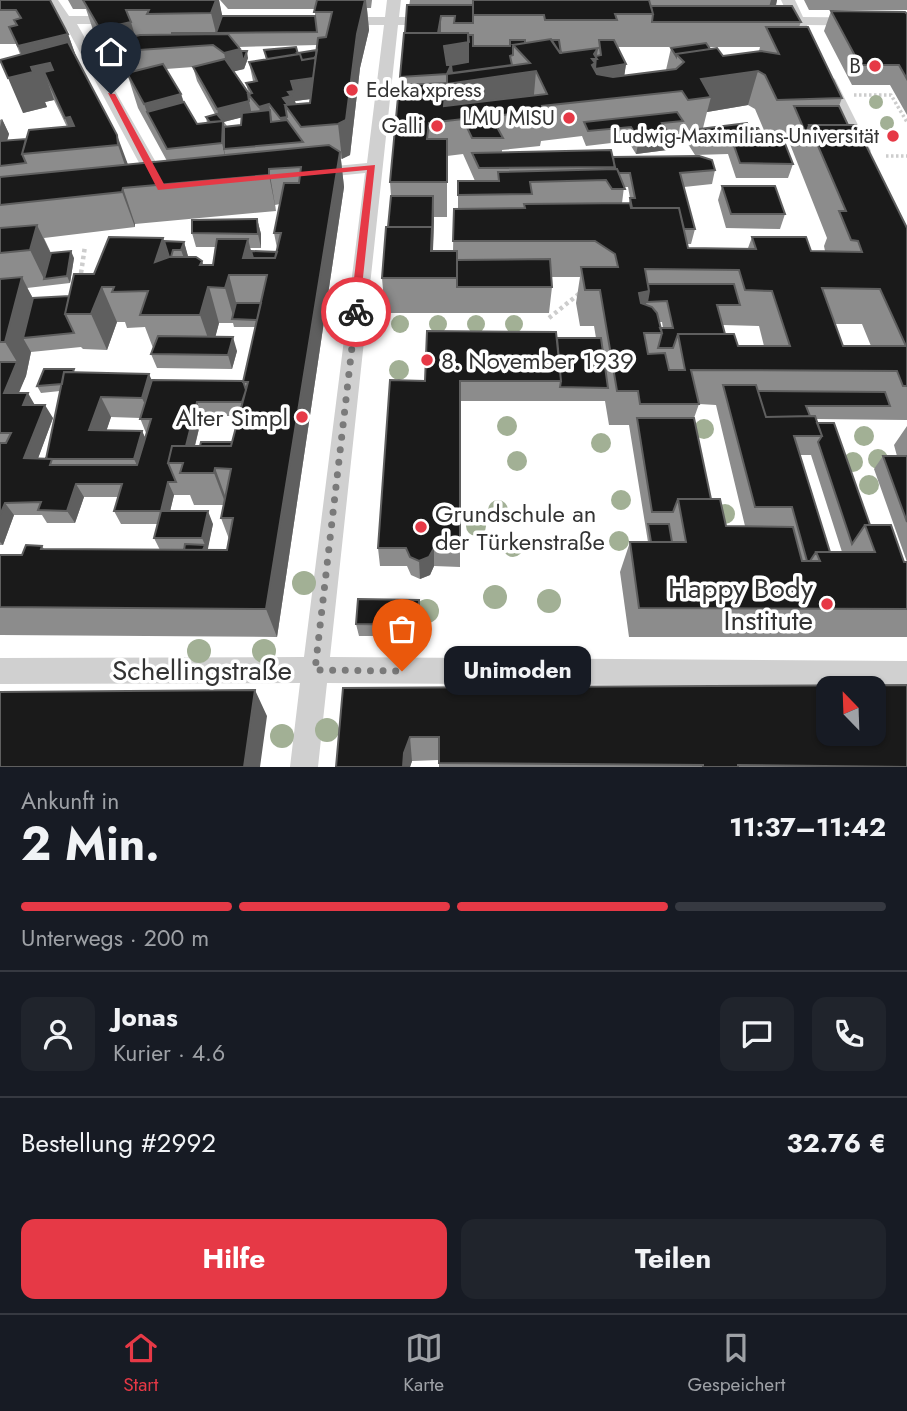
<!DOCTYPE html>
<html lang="de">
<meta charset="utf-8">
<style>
:root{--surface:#171b24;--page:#20242c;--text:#f1f3f6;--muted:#9ea1a6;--line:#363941;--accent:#e63946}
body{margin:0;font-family:Jost,sans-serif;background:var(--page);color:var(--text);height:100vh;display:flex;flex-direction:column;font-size:26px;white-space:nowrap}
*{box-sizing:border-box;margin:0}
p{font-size:23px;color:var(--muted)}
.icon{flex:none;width:38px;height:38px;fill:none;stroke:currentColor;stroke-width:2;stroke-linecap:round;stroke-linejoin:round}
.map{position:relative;height:767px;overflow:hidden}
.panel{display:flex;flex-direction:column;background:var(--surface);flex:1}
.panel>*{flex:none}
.needle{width:46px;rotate:337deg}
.controls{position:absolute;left:816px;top:676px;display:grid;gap:14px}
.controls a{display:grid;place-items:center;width:70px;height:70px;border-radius:14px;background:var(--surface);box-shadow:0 2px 5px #0004;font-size:35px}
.pin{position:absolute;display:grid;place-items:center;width:60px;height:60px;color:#fff;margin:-72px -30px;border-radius:50% 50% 50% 0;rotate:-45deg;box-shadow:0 0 7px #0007}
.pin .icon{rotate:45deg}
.courier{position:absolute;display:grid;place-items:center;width:70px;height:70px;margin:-35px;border:5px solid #e63946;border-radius:50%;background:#fff;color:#222;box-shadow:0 2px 9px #0007}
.bubble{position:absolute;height:49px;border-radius:14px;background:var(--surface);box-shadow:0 2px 5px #0004;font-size:23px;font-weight:700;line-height:49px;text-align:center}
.headline em{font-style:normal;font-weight:700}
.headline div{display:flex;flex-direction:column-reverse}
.headline{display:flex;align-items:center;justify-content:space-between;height:119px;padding:0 21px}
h1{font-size:46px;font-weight:700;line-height:52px}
.bar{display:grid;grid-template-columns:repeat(4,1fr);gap:10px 7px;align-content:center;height:84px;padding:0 21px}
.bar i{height:9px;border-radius:5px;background:var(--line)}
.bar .active{background:var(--accent)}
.bar p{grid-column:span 4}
.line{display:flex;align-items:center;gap:18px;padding:0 21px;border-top:2px solid var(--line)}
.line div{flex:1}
.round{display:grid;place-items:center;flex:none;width:74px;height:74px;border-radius:14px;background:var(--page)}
.action{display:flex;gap:14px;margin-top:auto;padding:14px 21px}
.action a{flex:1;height:80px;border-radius:14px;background:var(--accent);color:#fff;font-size:28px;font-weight:700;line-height:80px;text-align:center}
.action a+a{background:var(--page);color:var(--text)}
.tab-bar{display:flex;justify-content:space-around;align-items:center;height:98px;border-top:2px solid var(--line);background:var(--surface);font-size:19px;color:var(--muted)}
.tab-bar a{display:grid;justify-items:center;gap:4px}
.tab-bar .active{color:var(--accent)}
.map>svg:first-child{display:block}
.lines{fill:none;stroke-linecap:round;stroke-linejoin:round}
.path-far1{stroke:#cdcdcd;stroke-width:3.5;stroke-dasharray:2.5 2.5;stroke-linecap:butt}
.path{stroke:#cdcdcd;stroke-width:4.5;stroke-dasharray:3.5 3.5;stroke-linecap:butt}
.street{fill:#d0d0d0;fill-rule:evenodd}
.tree{fill:#a2b095}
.wall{fill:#8c8c8c;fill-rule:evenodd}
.shaded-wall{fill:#5f5f5f}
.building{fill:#1a1a1a;stroke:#5f5f5f;stroke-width:2;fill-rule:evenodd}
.route{fill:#e63946}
.done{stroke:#7a7a7a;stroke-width:7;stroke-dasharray:0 12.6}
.poi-dot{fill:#e63946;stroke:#fff;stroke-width:2.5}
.labels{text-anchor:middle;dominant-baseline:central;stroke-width:7;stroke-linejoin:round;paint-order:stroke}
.far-poi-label{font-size:21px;fill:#333;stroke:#fff;text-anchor:end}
.poi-label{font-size:24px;fill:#333;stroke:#fff;text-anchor:start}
.near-poi-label{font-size:28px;fill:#333;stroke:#fff;text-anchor:end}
.near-street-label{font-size:28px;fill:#333;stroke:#fff}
</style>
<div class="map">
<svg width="907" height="767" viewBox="0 0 907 767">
<rect width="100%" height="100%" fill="#fff"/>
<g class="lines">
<path class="path-far1" d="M854,95H891L907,122
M886,156H907"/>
<path class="path" d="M80,280L85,246
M549,318L580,293"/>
<path class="street" d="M44,0H58L69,16H117L124,20L117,24H77L170,187L167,191L161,192L152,187L69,32L61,24H0V16H53Z
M387,0H401L399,17H432L439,21L432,25H398L330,657L907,661V687L327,683L318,767H290L300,683L0,684V658L304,657L365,173L315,178L307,173L315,168L367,163L384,25H339L332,21L339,17H385Z
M781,0H795L803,17L907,18V26L807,25L810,32L803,36L798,35L793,25H773L766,21L773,17H789Z
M828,75L835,79L871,151L869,154H857L855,151L821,79Z"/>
</g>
<g class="tree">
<circle cx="876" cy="102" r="7"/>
<circle cx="887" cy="123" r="7"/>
<circle cx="400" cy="324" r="9"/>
<circle cx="438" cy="324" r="9"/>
<circle cx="476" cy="324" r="9"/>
<circle cx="514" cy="324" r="9"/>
<circle cx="399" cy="370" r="10"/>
<circle cx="507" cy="426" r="10"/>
<circle cx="704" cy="429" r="10"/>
<circle cx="864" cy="436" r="10"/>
<circle cx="601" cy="443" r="10"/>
<circle cx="878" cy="459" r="10"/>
<circle cx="517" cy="461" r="10"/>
<circle cx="853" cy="462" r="10"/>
<circle cx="869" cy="485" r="10"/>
<circle cx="621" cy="500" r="10"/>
<circle cx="498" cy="510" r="10"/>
<circle cx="725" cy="514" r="10"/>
<circle cx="476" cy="526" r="10"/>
<circle cx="619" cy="541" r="10"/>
<circle cx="513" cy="547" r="10"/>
<circle cx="304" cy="583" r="12"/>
<circle cx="495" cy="597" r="12"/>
<circle cx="549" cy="601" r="12"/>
<circle cx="427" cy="611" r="12"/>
<circle cx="199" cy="651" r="12"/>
<circle cx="264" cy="651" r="12"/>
<circle cx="466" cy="686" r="12"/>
<circle cx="327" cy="730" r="12"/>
<circle cx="282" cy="736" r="12"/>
</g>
<path class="wall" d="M0,0L68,34L77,59L128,165L167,161L138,108L127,73L137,70L115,72L94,33L86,9H73L68,0H219L222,16H315V9H228L220,0H372L371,8H367L369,30L360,68L350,155L341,159L344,187L277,637L0,635V555H22L42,546L44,549L160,550L154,538L157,524H121L114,511L118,497H84L75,523H47L42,515H14L3,545H0V120L2,119L9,134L7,141L26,139L67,127L54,100L45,102L47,107L23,113L20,54L16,44H0ZM317,45V50L298,53L264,50L266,59L249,62L253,81L246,83L248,91L234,71L244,69L248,58L241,51L238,47ZM193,67L197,81L215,114L206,117L207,123L197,124L184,102L181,94L166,69ZM311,99L310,103L296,104L295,101ZM242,117L241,125L227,126L224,122ZM280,204L274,233L277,248V252L251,251L250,248H261V234L257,219L192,233L196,247H215L213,265H203L202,261L188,257L184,242L164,241L94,274L69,296L33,298L27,288L70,283L74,258L51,253L44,238L135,227V224L276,211L275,205ZM117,322H125L127,328L145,327L153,348L151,354L157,368L232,369L237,351L215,337L219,323H233L234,327H255L243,381L152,380L76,372L37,386L41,393L60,391L46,459L38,458L53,418L18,393L26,376L31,352L81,347L83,349L107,350ZM202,416H239L232,442L195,446ZM111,417L140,418L146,433L145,437L142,431H106ZM174,495H190L194,505H224L221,518L229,539L227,550H207L213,524L170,511Z
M410,0H777L776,6L801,22L799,27L842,98L839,106L848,125L907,228V420L816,419L870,525L904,562H907L874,469L883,456H897L894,445L907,426V637H629L620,572L630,542H648L629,425H609L605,401H460V567L434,566L430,575L420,579L411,575L407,566H380L378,548L425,381L557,338H596L594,326H580L576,303L580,277H551L552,287L549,313H385L382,278L388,227L391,196L390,182L401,85L400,77ZM617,47H674L671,48L666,70L624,76L626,64ZM709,47H760L759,51L723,56ZM748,105L755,109L766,135L786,134L827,238L824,246L825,251H811L752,237L748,248H688L687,244H691L695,229L684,187L712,184L715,170L613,157L502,152V150L540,146L541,141L582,136L586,146L628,141L636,154L667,150L670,136L690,134L688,144L695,155L728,154L736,178H788L793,164L763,136L750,128H703L707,112ZM463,154L475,181H458V209H454L453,251H433L434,217H447V156ZM624,187H628L630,198L629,203H622ZM659,322H662L663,328H660ZM835,324H862L871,346H843ZM723,325L759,326L764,346H738L725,334ZM699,404L716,405L745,526L782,527L726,526L711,499L694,418ZM800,455H811L842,552H830Z
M804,0H907V10H809Z
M831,11L907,14V115L890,85H852L824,31Z
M722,186L785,214L780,229L726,228L718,200Z
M419,600V636H359L356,624Z
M343,688L907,767H439V760L412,761L410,767H336Z"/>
<path class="shaded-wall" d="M216,0H219L225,29L216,33L211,13Z
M365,0H366L369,30L360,68L350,155L342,159L338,124Z
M771,0H777L775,8L768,11Z
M441,16V41H436Z
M131,22L139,50L104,43L100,29Z
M68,34L80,68L63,97L46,77L54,100L45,102L47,107L23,113L8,78L29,73L18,46Z
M469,42L468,71H536L533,106L445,121V103L447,74L444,46Z
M598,48L595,69L626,64L624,78L587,99L594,54Z
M240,49L243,62L247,51L248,58L244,69L228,73L224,53Z
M320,52L319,98L295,101L297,111L285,105L290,138L284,139L280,118L283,98L288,92L291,81Z
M684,62L758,71L748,105L707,112L711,97Z
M181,94L191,129L147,112L144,104Z
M249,101L252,115L223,122L225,130L224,149L228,170L222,143L220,123L217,109Z
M269,104L273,125L263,127L259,107Z
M70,117L82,149H77L65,118Z
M2,119L9,134L0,163V127Z
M117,135L130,170V180L118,145Z
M670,136L667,150L636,154L639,140Z
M340,152L344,187L277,637L266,609Z
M269,169L276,211L269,175Z
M123,188L135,224V227L122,192Z
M433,196L434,217L432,278L431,251Z
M257,219L261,234V248L258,234Z
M37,225L54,260L44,279L30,250Z
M163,238L175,273L155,262Z
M248,239L255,267L243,258Z
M184,242L188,256L186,264L181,250Z
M71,251L74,258L70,283L67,276Z
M202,261L219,323L212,350L200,315V265Z
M229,275L238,310L234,319L225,288Z
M22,277L40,313L23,338L31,352L26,376L13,407L4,393L17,362L5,342Z
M102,287L117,322L107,350L91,314Z
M649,291L641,326L639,293Z
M233,337L237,351L232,369L228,355Z
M149,374L158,394L151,418L142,398Z
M28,393L36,407L23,405Z
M101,397L111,417L100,450L89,430Z
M197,402L202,416L191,461L185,448Z
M45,405L53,418L33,472L24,458Z
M142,431L151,451L143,478L134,459Z
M215,468L227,501L226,505L214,473Z
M168,482L174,495L167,524L161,511Z
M76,484L84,497L75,523L67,511Z
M5,503L14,515L3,545L0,542V515Z
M208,511L213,524L204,568L201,561L205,545L202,538Z
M434,548V566L430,575L420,579L419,561Z
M419,600L420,611L419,636L418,625Z
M255,690L267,716L260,767H244Z
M410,737L412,761L410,767H403L404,753Z"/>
<path class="building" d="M0,0H50L68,34L18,46L9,27L17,25L14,20L21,18L16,10H0Z
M83,0H216L211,13L147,14L149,10H126L131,22L100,29Z
M317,0H365L357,34L346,120L338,124L301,127L285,105L310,103L318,38L326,37L332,12H314Z
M473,0H649L653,14H615L617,20H545L544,15H473Z
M407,5H473V23H454L455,16H441L438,33H405Z
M651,6H792L801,22H652L653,14Z
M831,11L905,12L907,14V79L899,65H860Z
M222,16H315L317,32L216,33Z
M766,27H808L842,98L777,100L765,75L758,71L701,79L711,97L688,100L682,91L542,106L543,111L491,116L503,138H472L463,119L429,123L427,139H447V182H390L398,97L445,94L444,106L547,94L536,71L447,84V74L530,63L513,45L551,39L560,53L598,48L594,54L597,59H592L595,63L592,65L597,74L613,77L676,69L684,62L676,54L717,48L723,56L761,51L779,54Z
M172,33H216L215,34H172Z
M404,33H468L469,42L444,46L447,65H451L447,74L400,77Z
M228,34L240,49L224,53L213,45L109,52L104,43L140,35Z
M468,35H473V46H510V40H525V43L513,45V55L510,56L512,65L452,73L451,65L468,62Z
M551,40H559L561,53H560Z
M599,40H614L626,64L595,69L596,56L601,55Z
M68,42L117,135L118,145L22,154L29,130L74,126L70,117L65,118L44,72L53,70L50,63L31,67L33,72L8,78L0,60Z
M706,43L710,49L676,54V56L671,48Z
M296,47L298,54L267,59L264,50Z
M317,50L316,56L314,58L302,60L300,54L298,53Z
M241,51H247L243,62Z
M300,54L302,60L314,58L316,56L313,78L291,81L294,91L288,92L291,96L283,98L288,105H285L287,117L280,118L269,104L259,107L248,94L252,93L246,83L257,81L249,62Z
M225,59L249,94H248L249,101L217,109L193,67Z
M163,64L181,94L144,104L127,73Z
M447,83L445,103V94L399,97L401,85Z
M184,102L197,124L223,121L222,143L167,149L147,112Z
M794,106H839L848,125H809L806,134Z
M270,110L271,122L287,120L303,142L224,149V127L241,125L242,113Z
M677,112L683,121L662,123L670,136L639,140L631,127L588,131L584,122Z
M217,114L223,121L210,122L206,117Z
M747,123L750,128H758L763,136H782L793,164L740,163L732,140H698L691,130Z
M809,125H856L907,228V386H903L897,371L691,370L699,404H640L638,391H617L600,290H585L581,267H618L615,254L595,241H453L454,209L525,208L524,204L630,203L631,208H679L688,248L756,249L752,237H806L811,251L862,252L858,241L851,240L839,211H846ZM645,269L739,270L745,290L772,291L790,346H738L734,334H678L685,370H669L665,353L648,354L644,333H662L657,313L652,307L641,303L639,293L649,291ZM822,288L880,289L906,346H843Z
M26,139L22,154L26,163L0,166V141Z
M329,145L340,152L266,609L0,607V555H22L26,545L42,546L41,549L227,550L233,518H221L231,469L215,468L214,473H180L183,463H168L172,446H231L248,382H243L267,275H229L225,288L208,287L200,315H140L148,291L112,292L114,287H102L91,314H65L74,274H94L109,237L163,238L155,262L169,257H196L202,261L200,265H213L217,239H248L243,258H275L281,233H274L284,183H299L301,167L269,169V175L123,188L122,192L0,205V177Z
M611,150L615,167L479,168L472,153Z
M699,156L712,160L715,170L680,173L695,229H684L679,208H632L630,198H635L630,173H619L617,169H615L613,157Z
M617,169L625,189H612L606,180L530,182L532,194L458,195V181H499L498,172Z
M722,186H775L785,214H731Z
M391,196H433L432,242V227H388Z
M257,219L258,234L192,233V220Z
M37,225L30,250L0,253V228Z
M386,227H432L431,251H457V278H382Z
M164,241L184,242L181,250H173L171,257H169Z
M71,251L67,276L44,279L51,253Z
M251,251L277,252L275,258H253Z
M550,259L552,287H457V260Z
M22,277L5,342H0V279Z
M648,284H734L740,305H717L725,334H678L673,348H658L662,333L660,328H673L667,301L647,302L649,291Z
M69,296L65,314L74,333L23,338L33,298Z
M236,303H261L257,320L232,319Z
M427,331L556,332L561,381H460V549L434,548L429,557L419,561L410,557L406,548H378L390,380L425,381Z
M158,336L233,337L228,355L151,354Z
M557,338H601L608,388L560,387L561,381Z
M0,362H17L4,393H28L23,405H45L24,458L52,459L50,465H137L151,419H140L152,380L243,381L246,390L242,402H197L186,446H172L168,463L176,482H168L161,511H114L122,484H76L67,511L38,510L41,502L5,503L0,515V443H6L11,433H0Z
M44,369H74L73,372H64L62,384L37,386Z
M64,372L149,374L142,398L101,397L89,430L142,431L134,459H46Z
M723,385H756L766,417L815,416L822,436H794L830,552H816L810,561H807L792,507H755Z
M758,391L885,392L890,406H806L810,416L766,417Z
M637,418H694L711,499H678L673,512H652Z
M817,423H834L870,525H865L852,544L818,442L822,436Z
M201,442H232L231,446H200Z
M883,456H907V522Z
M678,499H720L726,526L793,527L802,561H820L816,552H875L865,525H891L904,562H907V609L639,608L630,542H686Z
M161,511H208L202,538H154Z
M648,524H669L672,542H651Z
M185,544L205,545L203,550H184Z
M358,599L419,600L418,625L356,624Z
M907,685V767L738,765V767H703V765L439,763V737H410L404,753L403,767H336L343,688ZM828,688H873V733H828Z
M255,690L244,767H0V692Z"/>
<path class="route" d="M108,93L115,94L164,184L375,165L359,315L350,312L367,170L158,190Z"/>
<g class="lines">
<path class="done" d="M356,312L315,670L402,671"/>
</g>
<g class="poi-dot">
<circle cx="875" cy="66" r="7"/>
<circle cx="352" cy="90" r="7"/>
<circle cx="569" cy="118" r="7"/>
<circle cx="437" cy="126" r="7"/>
<circle cx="893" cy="136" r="7"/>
<circle cx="427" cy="360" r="7"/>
<circle cx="302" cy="417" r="7"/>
<circle cx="421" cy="527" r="7"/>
<circle cx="827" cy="604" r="7"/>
</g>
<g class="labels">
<g class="far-poi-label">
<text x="861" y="66">B</text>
<text x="366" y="90" text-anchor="start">Edeka xpress</text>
<text x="555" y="118">LMU MISU</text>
<text x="423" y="126">Galli</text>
<text x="879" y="136">Ludwig-Maximilians-Universität</text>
</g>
<g class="poi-label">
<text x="441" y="360">8. November 1939</text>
<text x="288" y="417" text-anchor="end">Alter Simpl</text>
<text x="435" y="513">Grundschule an<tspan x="435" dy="28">der Türkenstraße</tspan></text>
</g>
<g class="near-poi-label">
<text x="813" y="588">Happy Body<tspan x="813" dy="32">Institute</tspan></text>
</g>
<g class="near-street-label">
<text x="202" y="670">Schellingstraße</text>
</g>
</g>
</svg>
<div class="controls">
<a><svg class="needle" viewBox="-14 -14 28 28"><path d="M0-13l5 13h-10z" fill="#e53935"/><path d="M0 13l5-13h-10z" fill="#9ea1a6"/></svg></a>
</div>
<div class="pin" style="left:402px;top:671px;background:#ea580c"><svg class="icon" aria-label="bag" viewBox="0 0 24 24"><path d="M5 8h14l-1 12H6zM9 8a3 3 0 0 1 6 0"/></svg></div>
<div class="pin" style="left:111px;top:94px;background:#1f2937"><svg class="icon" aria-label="home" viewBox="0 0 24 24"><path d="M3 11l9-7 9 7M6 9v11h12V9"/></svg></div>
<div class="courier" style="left:356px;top:312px"><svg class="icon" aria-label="bike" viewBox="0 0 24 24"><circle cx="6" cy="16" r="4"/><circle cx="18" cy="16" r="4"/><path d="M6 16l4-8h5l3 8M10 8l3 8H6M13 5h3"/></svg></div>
<div class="bubble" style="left:444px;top:646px;width:147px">Unimoden</div>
</div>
<section class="panel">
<div class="headline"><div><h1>2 Min.</h1><p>Ankunft in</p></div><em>11:37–11:42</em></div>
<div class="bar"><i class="active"></i><i class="active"></i><i class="active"></i><i></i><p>Unterwegs · 200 m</p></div>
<div class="line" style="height:126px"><a class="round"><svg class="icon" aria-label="person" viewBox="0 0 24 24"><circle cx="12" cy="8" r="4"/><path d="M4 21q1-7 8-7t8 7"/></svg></a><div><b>Jonas</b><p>Kurier · 4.6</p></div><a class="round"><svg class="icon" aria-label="chat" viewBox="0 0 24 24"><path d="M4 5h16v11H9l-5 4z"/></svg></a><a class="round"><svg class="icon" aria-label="phone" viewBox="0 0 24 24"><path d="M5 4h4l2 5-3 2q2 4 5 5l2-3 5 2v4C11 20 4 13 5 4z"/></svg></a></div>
<div class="line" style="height:91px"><div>Bestellung #2992</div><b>32.76 €</b></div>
<div class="action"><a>Hilfe</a><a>Teilen</a></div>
</section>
<nav class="tab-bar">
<a class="active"><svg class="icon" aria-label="home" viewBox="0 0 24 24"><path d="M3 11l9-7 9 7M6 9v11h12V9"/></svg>Start</a>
<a><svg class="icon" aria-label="map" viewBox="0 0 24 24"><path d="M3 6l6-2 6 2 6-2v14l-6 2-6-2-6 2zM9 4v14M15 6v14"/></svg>Karte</a>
<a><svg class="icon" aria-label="saved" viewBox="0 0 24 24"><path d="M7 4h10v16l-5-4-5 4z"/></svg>Gespeichert</a>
</nav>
